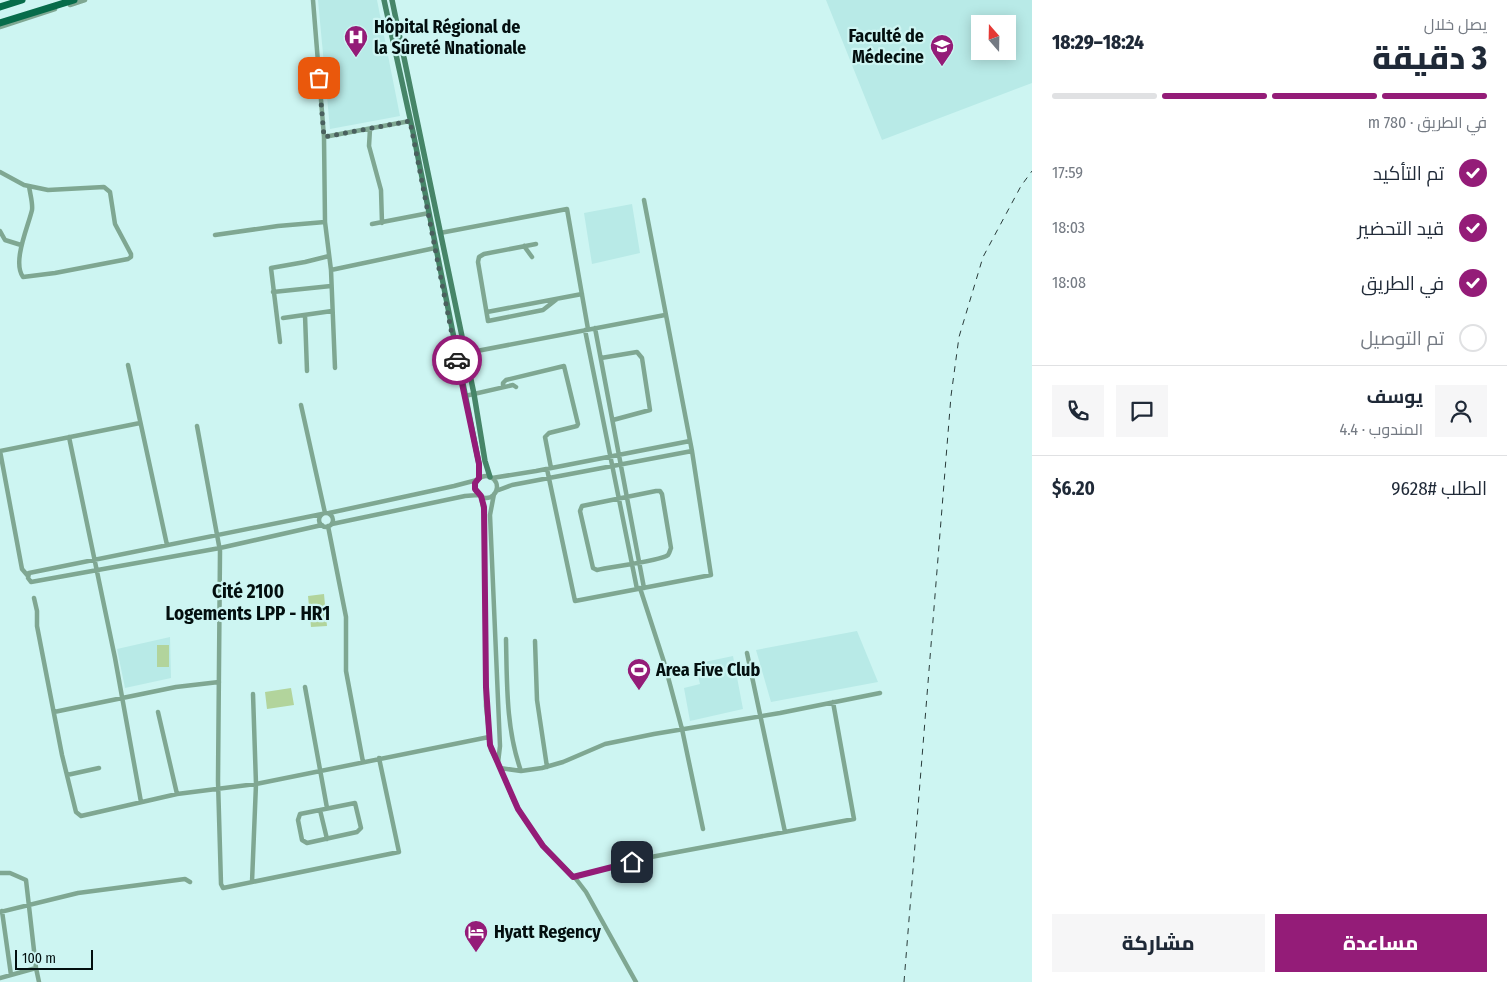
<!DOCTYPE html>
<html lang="ar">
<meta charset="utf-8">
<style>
:root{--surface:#fff;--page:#f6f6f7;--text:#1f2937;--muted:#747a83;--line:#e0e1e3;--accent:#941c78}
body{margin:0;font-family:"Fira Sans Condensed",Cairo,sans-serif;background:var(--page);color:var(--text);direction:rtl;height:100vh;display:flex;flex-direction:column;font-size:19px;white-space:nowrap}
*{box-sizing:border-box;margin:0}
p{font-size:16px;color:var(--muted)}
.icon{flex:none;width:28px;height:28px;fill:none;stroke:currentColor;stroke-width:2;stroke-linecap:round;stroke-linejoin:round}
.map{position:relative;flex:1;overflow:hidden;direction:ltr}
.side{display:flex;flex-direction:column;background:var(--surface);width:475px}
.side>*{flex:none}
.needle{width:32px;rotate:340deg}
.fabs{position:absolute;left:971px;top:15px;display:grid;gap:10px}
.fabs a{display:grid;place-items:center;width:45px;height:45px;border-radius:0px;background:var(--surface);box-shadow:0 2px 12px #0003;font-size:25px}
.scale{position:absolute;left:15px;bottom:12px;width:78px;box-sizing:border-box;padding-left:5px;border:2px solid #030f0f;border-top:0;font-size:14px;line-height:18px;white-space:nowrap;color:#030f0f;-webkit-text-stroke:4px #cdf5f2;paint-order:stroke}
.pin{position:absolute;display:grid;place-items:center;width:42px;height:42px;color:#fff;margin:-21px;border-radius:10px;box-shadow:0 2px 8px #0006}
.courier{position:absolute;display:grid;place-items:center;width:50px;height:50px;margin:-25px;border:4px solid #941c78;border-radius:50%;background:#fff;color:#222;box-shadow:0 1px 6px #0007}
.head em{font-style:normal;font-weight:800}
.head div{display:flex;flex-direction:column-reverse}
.head{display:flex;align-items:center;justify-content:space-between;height:85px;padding:0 20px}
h1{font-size:32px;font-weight:800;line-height:38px}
.bar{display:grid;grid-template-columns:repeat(4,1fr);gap:8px 5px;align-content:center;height:60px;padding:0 20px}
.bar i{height:6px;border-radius:4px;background:var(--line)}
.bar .on{background:var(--accent)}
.bar p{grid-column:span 4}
.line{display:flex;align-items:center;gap:12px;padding:0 20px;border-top:1px solid var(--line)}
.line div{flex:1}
.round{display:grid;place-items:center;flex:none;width:52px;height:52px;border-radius:0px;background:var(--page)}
ol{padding:0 20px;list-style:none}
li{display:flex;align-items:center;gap:15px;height:55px}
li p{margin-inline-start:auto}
li .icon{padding:5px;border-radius:50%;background:var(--accent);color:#fff;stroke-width:4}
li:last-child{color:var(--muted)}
li i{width:28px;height:28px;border:2px solid var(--line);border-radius:50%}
.cta{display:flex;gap:10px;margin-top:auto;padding:10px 20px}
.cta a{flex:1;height:58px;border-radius:0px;background:var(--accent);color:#fff;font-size:20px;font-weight:800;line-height:58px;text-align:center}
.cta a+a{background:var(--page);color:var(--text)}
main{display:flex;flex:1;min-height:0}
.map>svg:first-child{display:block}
.built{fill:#b8eae7;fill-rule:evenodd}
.garden{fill:#b2d49c}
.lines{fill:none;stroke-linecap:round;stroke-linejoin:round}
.street{stroke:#7fa792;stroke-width:4.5}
.secondary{stroke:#468568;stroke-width:5.5}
.primary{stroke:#076c4a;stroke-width:7}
.rail{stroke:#293b3a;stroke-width:1;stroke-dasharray:6 6;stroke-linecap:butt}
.done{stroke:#4a605e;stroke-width:5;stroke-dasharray:0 9}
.route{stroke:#941c78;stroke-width:6}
.labels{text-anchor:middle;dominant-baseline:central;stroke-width:4.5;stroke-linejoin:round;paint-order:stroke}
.poi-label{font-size:18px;font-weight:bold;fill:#030f0f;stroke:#cdf5f2;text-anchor:start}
.neighbourhood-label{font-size:19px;font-weight:bold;fill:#030f0f;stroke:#cdf5f2}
</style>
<main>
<section class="side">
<div class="head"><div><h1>3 دقيقة</h1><p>يصل خلال</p></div><em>18:24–18:29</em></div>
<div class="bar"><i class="on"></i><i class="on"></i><i class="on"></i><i></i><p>في الطريق · 780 m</p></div>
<ol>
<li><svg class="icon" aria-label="check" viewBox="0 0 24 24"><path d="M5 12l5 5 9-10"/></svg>تم التأكيد<p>17:59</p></li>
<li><svg class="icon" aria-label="check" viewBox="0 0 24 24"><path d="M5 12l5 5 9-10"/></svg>قيد التحضير<p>18:03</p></li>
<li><svg class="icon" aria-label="check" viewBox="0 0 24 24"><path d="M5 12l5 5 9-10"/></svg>في الطريق<p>18:08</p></li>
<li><i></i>تم التوصيل</li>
</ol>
<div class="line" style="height:90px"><a class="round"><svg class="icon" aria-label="person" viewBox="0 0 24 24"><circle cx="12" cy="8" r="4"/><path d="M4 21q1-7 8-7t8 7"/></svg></a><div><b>يوسف</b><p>المندوب · 4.4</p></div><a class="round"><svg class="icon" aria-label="chat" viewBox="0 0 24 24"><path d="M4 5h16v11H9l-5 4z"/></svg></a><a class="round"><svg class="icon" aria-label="phone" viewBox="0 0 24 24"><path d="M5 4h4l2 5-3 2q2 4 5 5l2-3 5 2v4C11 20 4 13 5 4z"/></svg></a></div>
<div class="line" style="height:65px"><div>الطلب #9628</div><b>$6.20</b></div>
<div class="cta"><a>مساعدة</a><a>مشاركة</a></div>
</section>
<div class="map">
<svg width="1032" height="982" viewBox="0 0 1032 982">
<rect width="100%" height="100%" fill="#cdf5f2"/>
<path class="built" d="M318,0H377L400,116L330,129Z
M826,0H1032V83L882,140ZM980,24H1008V51H980Z
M632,204L640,253L592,264L584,213Z
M857,631L878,682L771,702L756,650Z
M170,637L171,678L125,688L117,649Z
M733,656L743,709L690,721L684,688L700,684L695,664Z"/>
<path class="garden" d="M324,594L327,626L311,627L308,596Z
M157,645H169V667H157Z
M291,688L294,705L267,709L265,692Z"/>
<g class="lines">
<path class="street" d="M313,0L324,137L325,222L331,270L335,368
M70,5L85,0
M0,27L55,9
M370,129L369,146L381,190L382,223
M324,137L410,121
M0,172L24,185L48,190L104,187L110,192L115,224L131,254V257L128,259L55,273L23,277C12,262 28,227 32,210C33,203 30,194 29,186
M372,224L429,213
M0,231L5,240L21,245
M440,233L567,209L588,329
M215,235L278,226L325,222
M536,244L484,254L479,257L478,262L488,321L543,310L557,299
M524,246L532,257
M331,270L435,248
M273,292L331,286
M487,312L582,294
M305,315L307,371
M283,318L332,311
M595,328L644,588
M585,330L637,589
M280,342L271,268L305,262L329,256
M456,355L665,315
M601,358L637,352L642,358L650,410L613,420
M128,365L167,545
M503,387V383L506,380L564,366L578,424L577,426L549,433L545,437L551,468
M465,396L513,385L516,387
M301,405L325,513
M197,426L220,551L218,781L221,884L223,888L399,852L379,758
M69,437L115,658L141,802
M0,451L140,423
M0,451L22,569L28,576
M547,469L575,601L711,575L692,451L644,200
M475 487a11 11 0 1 1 22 0a11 11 0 1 1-22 0Z
M492,478L536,471L690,441
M496,491L512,485L692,451
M656,491H660L662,494L671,548C670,550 670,552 668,555C661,561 609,567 597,570L593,568L580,511L582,506Z
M494,494L490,515L500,746L498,763
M481,496L484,513L486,706L491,750L498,763L514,801L525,820L543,845L576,879L586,892L636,982
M329,513L454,486L477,480
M319 520a7 7 0 1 1 14 0a7 7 0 1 1-14 0Z
M332,524L465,496L478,495
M322,525L220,548L31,582L28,578L29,573L322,514
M328,526L346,617V671L363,762
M640,588L664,662L682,729L703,829
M34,598L37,611V626L62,755L75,808L76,812L81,816L177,794L256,784L489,737
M506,639C507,684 506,729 521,771
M535,641L537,700L547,767
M747,653L785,832
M305,687L327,808
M54,712L176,687L219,682
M158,712L177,794
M500,768L521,771L542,768L563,762L605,744L654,734L780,713L880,693
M67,775L99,768
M355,803L361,828L357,832L307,843L302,840L298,820L300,814Z
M320,810L327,839
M0,873H10L26,880L36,968L39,982
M573,877L651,857L854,819L833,702
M252,882L256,784L253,694
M2,911L11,975
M0,912L78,893L185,879L190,882
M0,978L36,968"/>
<path class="secondary" d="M384,0L413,132L479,464V478
M392,0L474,394L485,461L490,477"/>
<path class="primary" d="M0,7L22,0
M0,23L74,0"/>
<path class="rail" d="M904,982L951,396L959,337L983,257L1021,186L1032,171"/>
</g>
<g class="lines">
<path class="done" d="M319,78L324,137L410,121L457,360"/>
<path class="route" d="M457,360L479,464V478L475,483V489L481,496L484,507L486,687L490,745L518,809L543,846L573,877L632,862"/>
</g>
<defs>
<g id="hospital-pin" transform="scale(1.25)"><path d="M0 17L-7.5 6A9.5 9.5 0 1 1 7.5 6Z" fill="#941c78" stroke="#cdf5f2"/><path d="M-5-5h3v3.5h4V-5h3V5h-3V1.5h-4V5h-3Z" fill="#fff"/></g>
<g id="university-pin" transform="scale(1.25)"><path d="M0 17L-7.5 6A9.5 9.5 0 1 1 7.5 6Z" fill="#941c78" stroke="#cdf5f2"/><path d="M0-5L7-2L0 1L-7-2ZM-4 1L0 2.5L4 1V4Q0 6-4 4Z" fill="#fff"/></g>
<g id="stadium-pin" transform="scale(1.25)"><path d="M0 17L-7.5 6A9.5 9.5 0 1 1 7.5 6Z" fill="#941c78" stroke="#cdf5f2"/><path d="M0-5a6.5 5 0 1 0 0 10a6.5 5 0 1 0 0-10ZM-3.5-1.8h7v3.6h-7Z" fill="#fff"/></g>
<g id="hotel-pin" transform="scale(1.25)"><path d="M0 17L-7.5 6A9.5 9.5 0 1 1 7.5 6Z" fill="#941c78" stroke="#cdf5f2"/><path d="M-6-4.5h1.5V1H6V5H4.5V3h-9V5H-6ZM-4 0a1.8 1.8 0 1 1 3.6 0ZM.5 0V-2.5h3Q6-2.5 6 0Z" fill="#fff"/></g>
</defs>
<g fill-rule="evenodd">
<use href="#hospital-pin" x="356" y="37"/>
<use href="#university-pin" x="942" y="46"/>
<use href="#stadium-pin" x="639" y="670"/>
<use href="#hotel-pin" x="476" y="932"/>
</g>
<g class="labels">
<g class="poi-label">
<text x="374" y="27">Hôpital Régional de<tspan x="374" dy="21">la Sûreté Nnationale</tspan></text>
<text x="924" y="36" text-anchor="end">Faculté de<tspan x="924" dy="21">Médecine</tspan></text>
<text x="656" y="670">Area Five Club</text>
<text x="494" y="932">Hyatt Regency</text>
</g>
<g class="neighbourhood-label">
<text x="248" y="591">Cité 2100<tspan x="248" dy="22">Logements LPP - HR1</tspan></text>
</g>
</g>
</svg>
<div class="fabs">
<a><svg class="needle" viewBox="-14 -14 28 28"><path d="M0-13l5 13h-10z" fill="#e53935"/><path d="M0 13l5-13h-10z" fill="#747a83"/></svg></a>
</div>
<div class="scale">100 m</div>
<div class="pin" style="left:319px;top:78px;background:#ea580c"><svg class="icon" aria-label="bag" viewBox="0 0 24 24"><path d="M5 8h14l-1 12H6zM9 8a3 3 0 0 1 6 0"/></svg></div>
<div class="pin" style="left:632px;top:862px;background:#1f2937"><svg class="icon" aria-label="home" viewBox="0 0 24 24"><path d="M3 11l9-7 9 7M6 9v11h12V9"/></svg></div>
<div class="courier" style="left:457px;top:360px"><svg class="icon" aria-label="car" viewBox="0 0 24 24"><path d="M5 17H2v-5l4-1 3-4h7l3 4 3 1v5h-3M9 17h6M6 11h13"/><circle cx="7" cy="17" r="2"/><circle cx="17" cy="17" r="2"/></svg></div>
</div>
</main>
